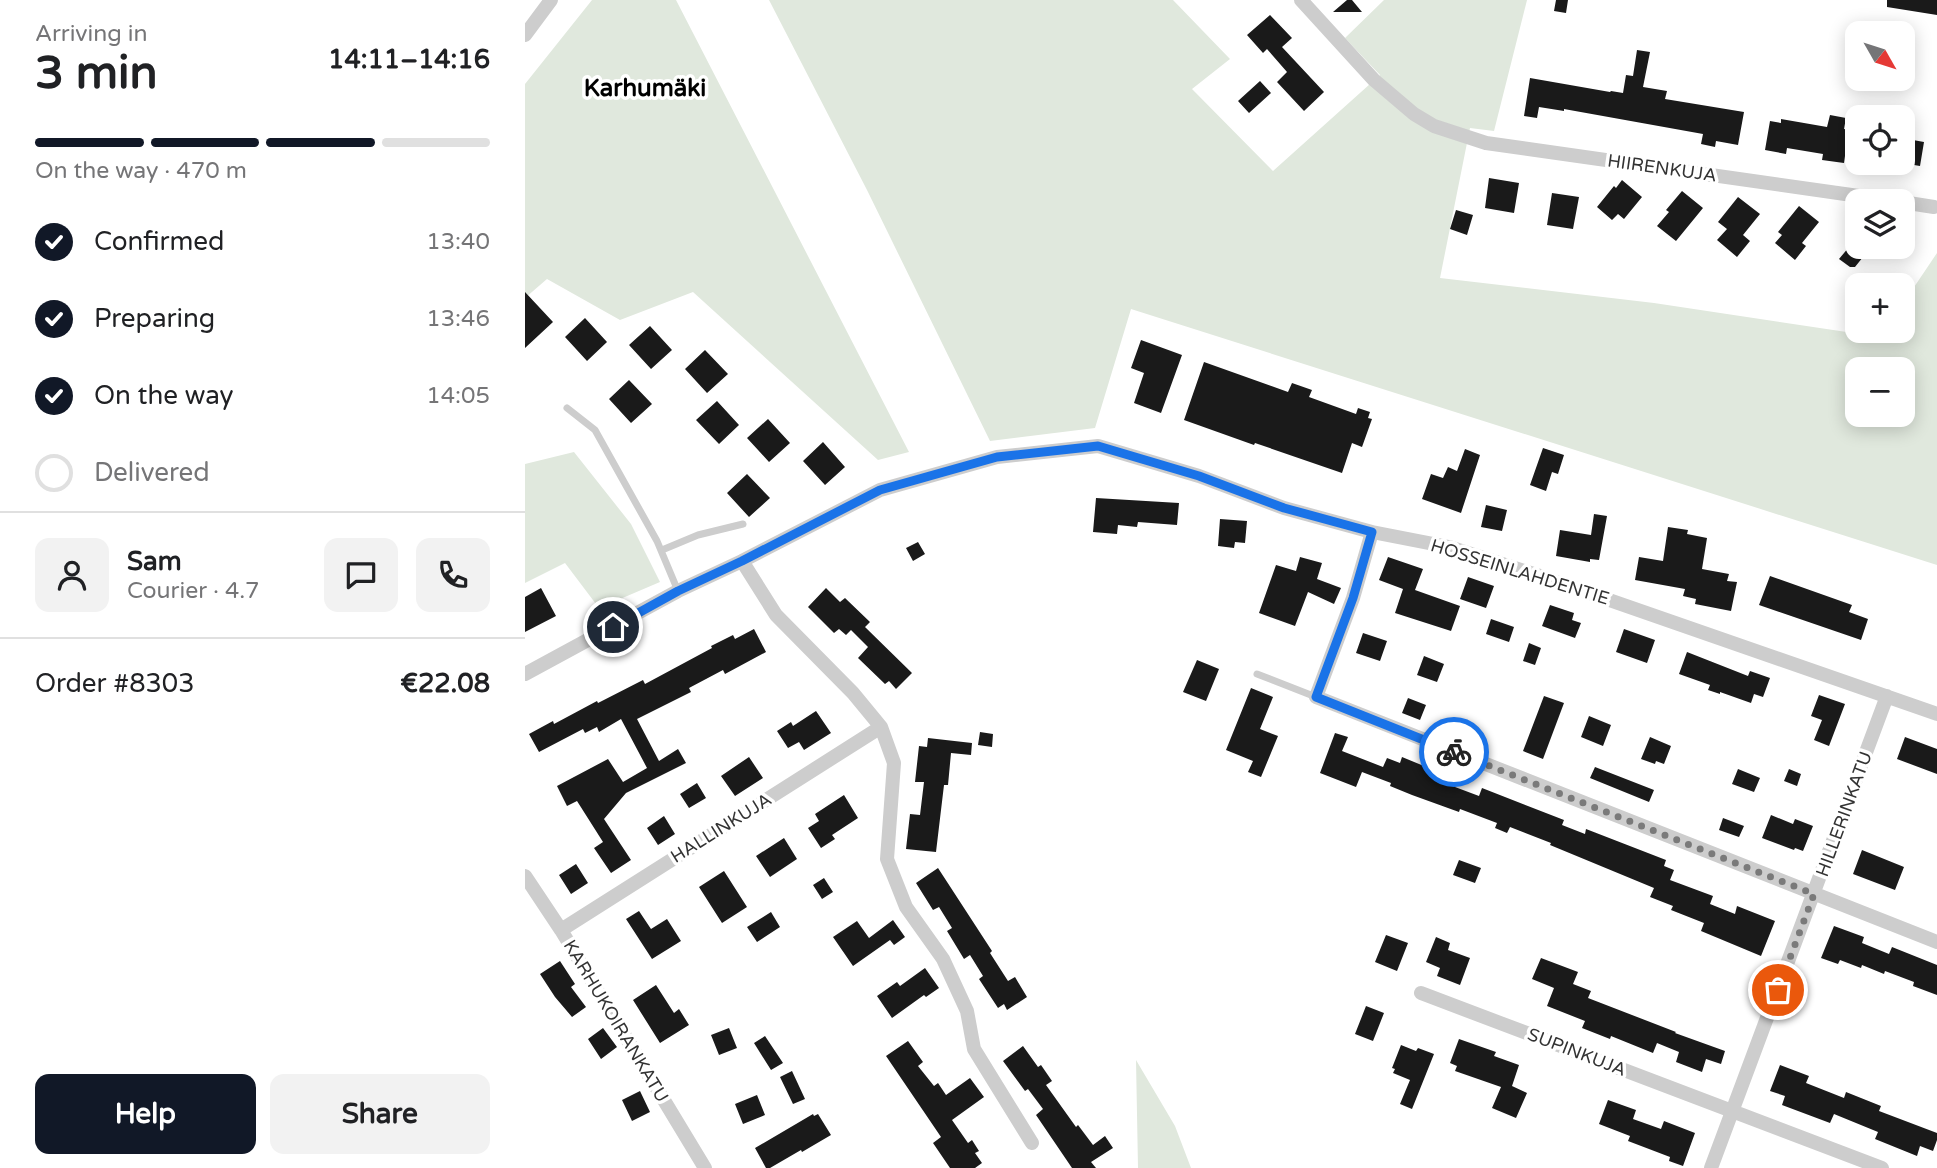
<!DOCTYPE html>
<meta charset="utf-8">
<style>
:root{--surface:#fff;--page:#f2f2f2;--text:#202124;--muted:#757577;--line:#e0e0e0;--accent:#111827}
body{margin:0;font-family:"Varela Round",sans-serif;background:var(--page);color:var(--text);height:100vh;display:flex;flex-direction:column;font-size:26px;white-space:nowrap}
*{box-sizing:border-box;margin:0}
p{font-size:23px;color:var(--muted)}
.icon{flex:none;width:38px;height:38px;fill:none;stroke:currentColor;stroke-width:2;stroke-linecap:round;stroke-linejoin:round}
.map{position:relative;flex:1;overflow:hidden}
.side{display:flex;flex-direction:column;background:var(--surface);width:525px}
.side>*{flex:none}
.needle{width:46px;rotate:129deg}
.controls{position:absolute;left:1320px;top:21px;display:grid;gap:14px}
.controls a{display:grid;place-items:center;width:70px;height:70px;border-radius:14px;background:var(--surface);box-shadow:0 4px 18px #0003;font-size:35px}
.pin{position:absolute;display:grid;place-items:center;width:60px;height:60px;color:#fff;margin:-30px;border:4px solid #fff;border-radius:50%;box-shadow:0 2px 7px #0007}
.courier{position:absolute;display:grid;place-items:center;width:70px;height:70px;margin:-35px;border:5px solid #1a73e8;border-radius:50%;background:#fff;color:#222;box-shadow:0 2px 9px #0007}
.overview em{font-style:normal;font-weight:700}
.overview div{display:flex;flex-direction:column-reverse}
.overview{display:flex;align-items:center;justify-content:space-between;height:119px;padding:0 35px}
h1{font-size:46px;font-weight:700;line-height:52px}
.bar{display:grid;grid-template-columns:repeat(4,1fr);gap:10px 7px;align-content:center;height:84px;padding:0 35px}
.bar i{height:9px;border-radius:5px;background:var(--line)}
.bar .selected{background:var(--accent)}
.bar p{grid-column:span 4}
.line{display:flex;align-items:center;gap:18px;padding:0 35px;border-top:2px solid var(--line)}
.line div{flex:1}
.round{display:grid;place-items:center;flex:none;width:74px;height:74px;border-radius:14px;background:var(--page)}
ol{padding:0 35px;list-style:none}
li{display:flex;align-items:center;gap:21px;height:77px}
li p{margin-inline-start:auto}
li .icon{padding:7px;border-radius:50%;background:var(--accent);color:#fff;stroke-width:4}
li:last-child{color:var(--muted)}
li i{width:38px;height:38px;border:4px solid var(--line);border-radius:50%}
.button{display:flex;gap:14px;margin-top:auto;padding:14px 35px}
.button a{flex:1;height:80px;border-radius:14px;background:var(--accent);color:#fff;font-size:28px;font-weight:700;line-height:80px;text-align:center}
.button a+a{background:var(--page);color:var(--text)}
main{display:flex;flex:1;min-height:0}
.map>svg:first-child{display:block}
.green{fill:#e0e8dd;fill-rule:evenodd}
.building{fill:#1a1a1a}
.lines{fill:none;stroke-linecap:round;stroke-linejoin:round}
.service{stroke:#cdcdcd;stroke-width:7}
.minor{stroke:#cdcdcd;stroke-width:14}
.done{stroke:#7a7a7a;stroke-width:7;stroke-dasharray:0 12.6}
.route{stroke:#1a73e8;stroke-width:9}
.labels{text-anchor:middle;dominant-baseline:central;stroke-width:7;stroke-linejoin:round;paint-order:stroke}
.street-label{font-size:18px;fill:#333;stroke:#fff}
.district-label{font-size:24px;font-weight:bold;fill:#000;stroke:#fff}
</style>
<main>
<section class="side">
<div class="overview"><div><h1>3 min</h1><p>Arriving in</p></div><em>14:11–14:16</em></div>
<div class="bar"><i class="selected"></i><i class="selected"></i><i class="selected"></i><i></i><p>On the way · 470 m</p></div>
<ol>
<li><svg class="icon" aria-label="check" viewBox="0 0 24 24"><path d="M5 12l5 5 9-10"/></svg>Confirmed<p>13:40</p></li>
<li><svg class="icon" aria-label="check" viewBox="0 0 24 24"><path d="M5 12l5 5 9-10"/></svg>Preparing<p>13:46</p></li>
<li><svg class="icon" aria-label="check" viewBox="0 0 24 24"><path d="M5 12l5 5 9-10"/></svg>On the way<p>14:05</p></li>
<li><i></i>Delivered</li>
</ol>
<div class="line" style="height:126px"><a class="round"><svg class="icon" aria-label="person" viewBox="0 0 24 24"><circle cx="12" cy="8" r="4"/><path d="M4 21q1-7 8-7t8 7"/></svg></a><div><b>Sam</b><p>Courier · 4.7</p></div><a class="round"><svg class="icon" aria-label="chat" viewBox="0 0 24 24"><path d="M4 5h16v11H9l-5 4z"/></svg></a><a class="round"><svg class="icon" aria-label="phone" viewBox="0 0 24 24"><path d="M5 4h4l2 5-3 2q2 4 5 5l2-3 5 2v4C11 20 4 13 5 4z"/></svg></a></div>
<div class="line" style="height:91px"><div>Order #8303</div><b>€22.08</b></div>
<div class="button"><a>Help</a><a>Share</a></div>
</section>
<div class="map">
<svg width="1412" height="1168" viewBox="0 0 1412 1168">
<rect width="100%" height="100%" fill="#fff"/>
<path class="green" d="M67,0H151L384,452L353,460L168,292L95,320L22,279L0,298V84Z
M244,0H648L705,59L667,89L748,171L855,75L820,38L859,0H1002L969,131L945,128L915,278L1129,303L1355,337L1360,331H1377V305L1412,253V565L606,309L570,428L465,441L342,190ZM1332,369H1377V415H1332Z
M49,452L106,524L135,582L74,608L40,563L0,583V464Z
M611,1060L650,1126L666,1168H613Z"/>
<path class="building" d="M822,0H827L837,12H808Z
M1031,0H1043L1041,13L1029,11Z
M1362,0H1412V15L1362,7Z
M745,15L767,38L757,47L799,92L779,111L752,82L762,72L742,49L738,53L722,35Z
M1112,50L1125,52L1118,87L1142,91L1140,99L1219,112L1213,145L1191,141L1190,147L1176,144L1178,134L1039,109V111L1014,107L1012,118L999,116L1005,78L1085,92L1086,91L1098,93L1101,75L1108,76Z
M735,81L746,93L724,113L713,101Z
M1305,115L1321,118L1319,129L1332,131V158L1320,156L1319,163L1297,160L1298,154L1262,148L1261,154L1240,150L1245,121L1256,123V119L1302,127Z
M1377,138L1399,142L1395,166L1377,163Z
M964,178L994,183L989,213L960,208Z
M1097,180L1117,197L1099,219L1093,214L1087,220L1072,207L1089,186L1091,188Z
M1157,191L1178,208L1151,241L1132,226L1144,212L1141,210Z
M1027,193L1054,197L1048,229L1022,225Z
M1213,197L1235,214L1218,235L1225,241L1212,257L1192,240L1202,229L1193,222Z
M1274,206L1294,222L1277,243L1281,246L1270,260L1250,243L1257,235L1253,232Z
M931,210L948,215L942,235L925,229Z
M1324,247H1346L1330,267H1325L1314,259Z
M0,292L28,322L0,348Z
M60,318L82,342L62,361L40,337Z
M125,326L147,350L126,369L104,345Z
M616,340L657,355L636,413L609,403L619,373L606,368Z
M180,350L203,374L182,393L160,369Z
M679,362L763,392L767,383L787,390L784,397L831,414L833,408L845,412L843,418L847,419L837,447L827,443L817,473L730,443L729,445L659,420Z
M104,380L127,404L106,423L84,399Z
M192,401L214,425L194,444L171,420Z
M243,419L265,443L244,462L222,438Z
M298,442L320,467L300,485L278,461Z
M1018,448L1039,455L1033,474L1027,472L1021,491L1005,485Z
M940,449L955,455L936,513L897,499L906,474L918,478L923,467L932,471Z
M222,474L245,498L224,517L202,493Z
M571,498L654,503L652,525L613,522L612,527L593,525L592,534L568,532Z
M961,505L982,510L977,531L956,527Z
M1069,514L1082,516L1074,560L1065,559V562L1031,556L1035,530L1066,535Z
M695,519L722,521L720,543L710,542L709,548L693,546Z
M1143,527L1163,530L1162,534L1182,538L1177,569L1204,574L1202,581L1212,582L1206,611L1170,604L1171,599L1158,596L1160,589L1110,580L1114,557L1138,561Z
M393,542L400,554L388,561L381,548Z
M775,557L797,563L792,579L816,588L809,604L783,592L770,626L734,613L751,565L771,571Z
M863,557L898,569L890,590L935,606L926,631L870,613L878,589L854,580Z
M1245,576L1327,605L1324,612L1343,619L1336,640L1234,605Z
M943,577L969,586L961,608L935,599Z
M16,588L31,616L0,632V597Z
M301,588L315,602L320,598L345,622L340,627L387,673L371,689L364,681L360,684L333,658L343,647L326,630L321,635L314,629L309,633L283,607Z
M1025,605L1049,613L1047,620L1056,623L1050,638L1017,626Z
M966,619L989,627L984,642L961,634Z
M229,629L241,652L200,674L198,670L164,688L166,692L112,719L134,761L153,749L161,763L101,793L79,819L106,860L86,873L69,848L78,842L52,801L42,806L32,786L83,759L98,782L122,768L96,719L74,732L72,727L60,733L58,729L14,752L4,734L28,721L29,724L72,701L73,703L118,680L120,684L187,648L186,646L208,635L210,639Z
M1099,629L1130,640L1122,663L1091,652Z
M838,633L862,641L855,661L831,653Z
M1004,643L1016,648L1010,665L998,661Z
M1162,652L1223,676L1225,671L1245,678L1238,697L1229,694L1226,703L1195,692V694L1183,690L1185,685L1154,674Z
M899,656L919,664L912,682L892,675Z
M672,660L694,669L681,701L658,692Z
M726,688L748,697L735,729L753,736L736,777L723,772L728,761L701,750Z
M1294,695L1320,704L1304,746L1289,740L1297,720L1286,716Z
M1019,696L1039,703L1018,759L998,751Z
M883,698L901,705L895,720L877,713Z
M291,711L306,733L279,750L274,742L263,748L252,731L266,722L268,726Z
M1064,716L1086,725L1078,746L1056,737Z
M455,732L468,734L467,747L453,745Z
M810,733L823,737L817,751L858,767L862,758L875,763L877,757L933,780L930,787L954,796L957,788L1039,820L1037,825L1060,834L1061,829L1141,860L1139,866L1149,870L1145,880L1188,896L1185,904L1210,914L1212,906L1250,921L1236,956L1176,931L1179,923L1146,910L1148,906L1125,897L1129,888L1025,845L1026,843L985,827L982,833L970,828L972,823L935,809L934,812L887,795L865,786L866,783L837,772L831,787L795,773Z
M1125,737L1146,746L1139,764L1131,761L1130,764L1116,759Z
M1380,737L1412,749V774L1372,759Z
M403,738L447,743L446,755L426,753L423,785H419L411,852L381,849L385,814L395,815L399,782H390L394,746L402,747Z
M224,757L238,778L210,796L196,776Z
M1070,767L1129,790L1124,802L1065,778Z
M1213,769L1235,778L1229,792L1207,784Z
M1264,769L1276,774L1272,786L1259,781Z
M172,783L181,798L164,808L155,794Z
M319,795L333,818L307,835L310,839L296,848L283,828L294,821L290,814Z
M1246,815L1268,824L1270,819L1288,826L1278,851L1270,848L1269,850L1237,838Z
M139,816L150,834L133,845L122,828Z
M1198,818L1219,826L1214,837L1194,830Z
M259,838L272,859L245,877L231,856Z
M1337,850L1379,867L1370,890L1328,874Z
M934,860L956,868L950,883L928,875Z
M51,864L63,883L46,894L34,875Z
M413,868L467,951L465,953L483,981L490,977L502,997L482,1010L479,1004L473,1008L454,979L458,976L445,955L439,959L422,931L427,928L414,907L408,910L391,883Z
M199,871L222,907L197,923L174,887Z
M299,878L308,892L297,899L288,885Z
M114,911L126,929L142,919L156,941L127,959L101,919Z
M246,912L255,927L232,942L222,927Z
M368,920L380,937L369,945L365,940L328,966L308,937L332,921L344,938Z
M1309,926L1339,937L1337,943L1364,954L1367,947L1412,965V995L1388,986L1389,982L1360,971L1359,974L1337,965L1336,968L1315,960L1313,964L1296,958Z
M861,935L883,943L872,971L850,962Z
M911,937L925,943L923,950L945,958L935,985L912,976L915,968L901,962Z
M1016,958L1053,972L1048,984L1066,991L1063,998L1151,1032L1150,1033L1200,1051L1196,1064L1181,1059L1177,1072L1151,1062L1154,1052L1132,1043L1128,1053L1086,1036L1085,1039L1057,1028L1060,1021L1022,1006L1029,988L1007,979Z
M35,961L50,984L46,987L61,1007L47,1017L30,997L15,974Z
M400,968L414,988L401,997L399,995L367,1018L352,996L372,982L375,986Z
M131,985L149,1013L154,1009L164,1025L135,1043L108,1000Z
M841,1006L859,1013L848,1041L830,1034Z
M78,1028L92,1047L76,1059L63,1039Z
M204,1028L212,1048L194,1055L186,1035Z
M240,1036L258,1063L246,1070L229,1043Z
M934,1039L971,1052L969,1056L994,1065L987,1086L1002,1093L991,1118L967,1108L976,1087L930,1071L932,1066L925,1063Z
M383,1041L398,1062L393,1066L409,1086L413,1083L421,1095L445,1078L459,1097L427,1120L443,1143L447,1140L454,1151L450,1153L457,1163L450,1168H425L408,1143L416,1137L361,1056Z
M876,1045L891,1051L893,1048L909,1054L887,1109L875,1104L885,1080L868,1073L870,1069L867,1068Z
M498,1046L513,1067L516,1065L527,1081L521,1085L551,1127L553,1125L568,1145L580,1136L588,1148L566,1162L571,1168H547L511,1115L518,1109L503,1089L500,1091L478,1061Z
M1255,1065L1284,1076L1281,1083L1319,1098L1321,1092L1356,1106L1354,1111L1412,1133V1140L1408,1151L1395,1146L1392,1156L1350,1139L1353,1132L1309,1114L1305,1123L1257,1105L1260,1096L1245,1091Z
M267,1071L280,1099L268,1104L255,1077Z
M115,1091L125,1112L107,1121L97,1100Z
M232,1095L240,1115L218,1124L210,1104Z
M1083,1100L1111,1110L1108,1119L1136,1129L1139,1121L1170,1133L1158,1166L1144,1161L1145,1157L1103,1141L1105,1136L1074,1124Z
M288,1114L289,1116L293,1114L306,1135L277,1152L276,1150L245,1168H241L230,1148Z"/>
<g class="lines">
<path class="service" d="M42,408L70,430L132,541L153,591
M137,550L173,535L218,524
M732,674L791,697"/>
<path class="minor" d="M776,0L849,80L889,114L909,126L961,143L1369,201
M0,35L26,0
M1377,202L1409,207
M847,532L828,598L791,697L1412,942
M217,561L251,615L328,693L356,727L369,763L362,859L381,907L418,959L442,1011L449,1049L507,1143
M0,674L153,591L217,561L355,490L472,457L573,446L674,476L759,508L847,532L924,547L1021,578L1412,714
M0,876L36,930L180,1168
M36,930L356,727
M896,993L1357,1168
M1186,1168L1362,696"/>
</g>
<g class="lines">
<path class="done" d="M929,752L1289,894L1253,990"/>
<path class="route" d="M88,627L153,591L217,561L355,490L472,457L573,446L674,476L759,508L847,532L828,598L791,697L929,752"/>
</g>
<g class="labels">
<g class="street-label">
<text transform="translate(1137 168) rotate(8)">HIIRENKUJA</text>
<text transform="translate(995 572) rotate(17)">HOSSEINLAHDENTIE</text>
<text transform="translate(1319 814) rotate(-70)">HILLERINKATU</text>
<text transform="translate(196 828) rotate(-32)">HALLINKUJA</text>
<text transform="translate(91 1021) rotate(59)">KARHUKOIRANKATU</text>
<text transform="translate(1052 1052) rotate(21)">SUPINKUJA</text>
</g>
<g class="district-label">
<text x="120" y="88">Karhumäki</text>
</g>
</g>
</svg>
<div class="controls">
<a><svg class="needle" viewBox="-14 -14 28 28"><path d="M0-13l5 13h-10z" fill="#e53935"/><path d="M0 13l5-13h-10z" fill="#757577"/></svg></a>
<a><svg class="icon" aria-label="locate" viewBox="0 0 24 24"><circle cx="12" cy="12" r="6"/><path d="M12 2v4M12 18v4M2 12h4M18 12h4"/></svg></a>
<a><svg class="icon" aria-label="layers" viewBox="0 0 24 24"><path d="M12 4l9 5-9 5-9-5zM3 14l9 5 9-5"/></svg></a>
<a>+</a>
<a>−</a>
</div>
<div class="pin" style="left:1253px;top:990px;background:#ea580c"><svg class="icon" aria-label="bag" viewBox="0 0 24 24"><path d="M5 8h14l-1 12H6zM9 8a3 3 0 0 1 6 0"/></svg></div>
<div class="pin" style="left:88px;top:627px;background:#1f2937"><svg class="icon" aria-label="home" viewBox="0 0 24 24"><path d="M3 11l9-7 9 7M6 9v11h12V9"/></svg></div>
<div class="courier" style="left:929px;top:752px"><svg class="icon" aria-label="bike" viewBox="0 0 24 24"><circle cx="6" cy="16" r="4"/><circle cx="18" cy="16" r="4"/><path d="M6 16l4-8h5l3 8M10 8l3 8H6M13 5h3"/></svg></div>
</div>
</main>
